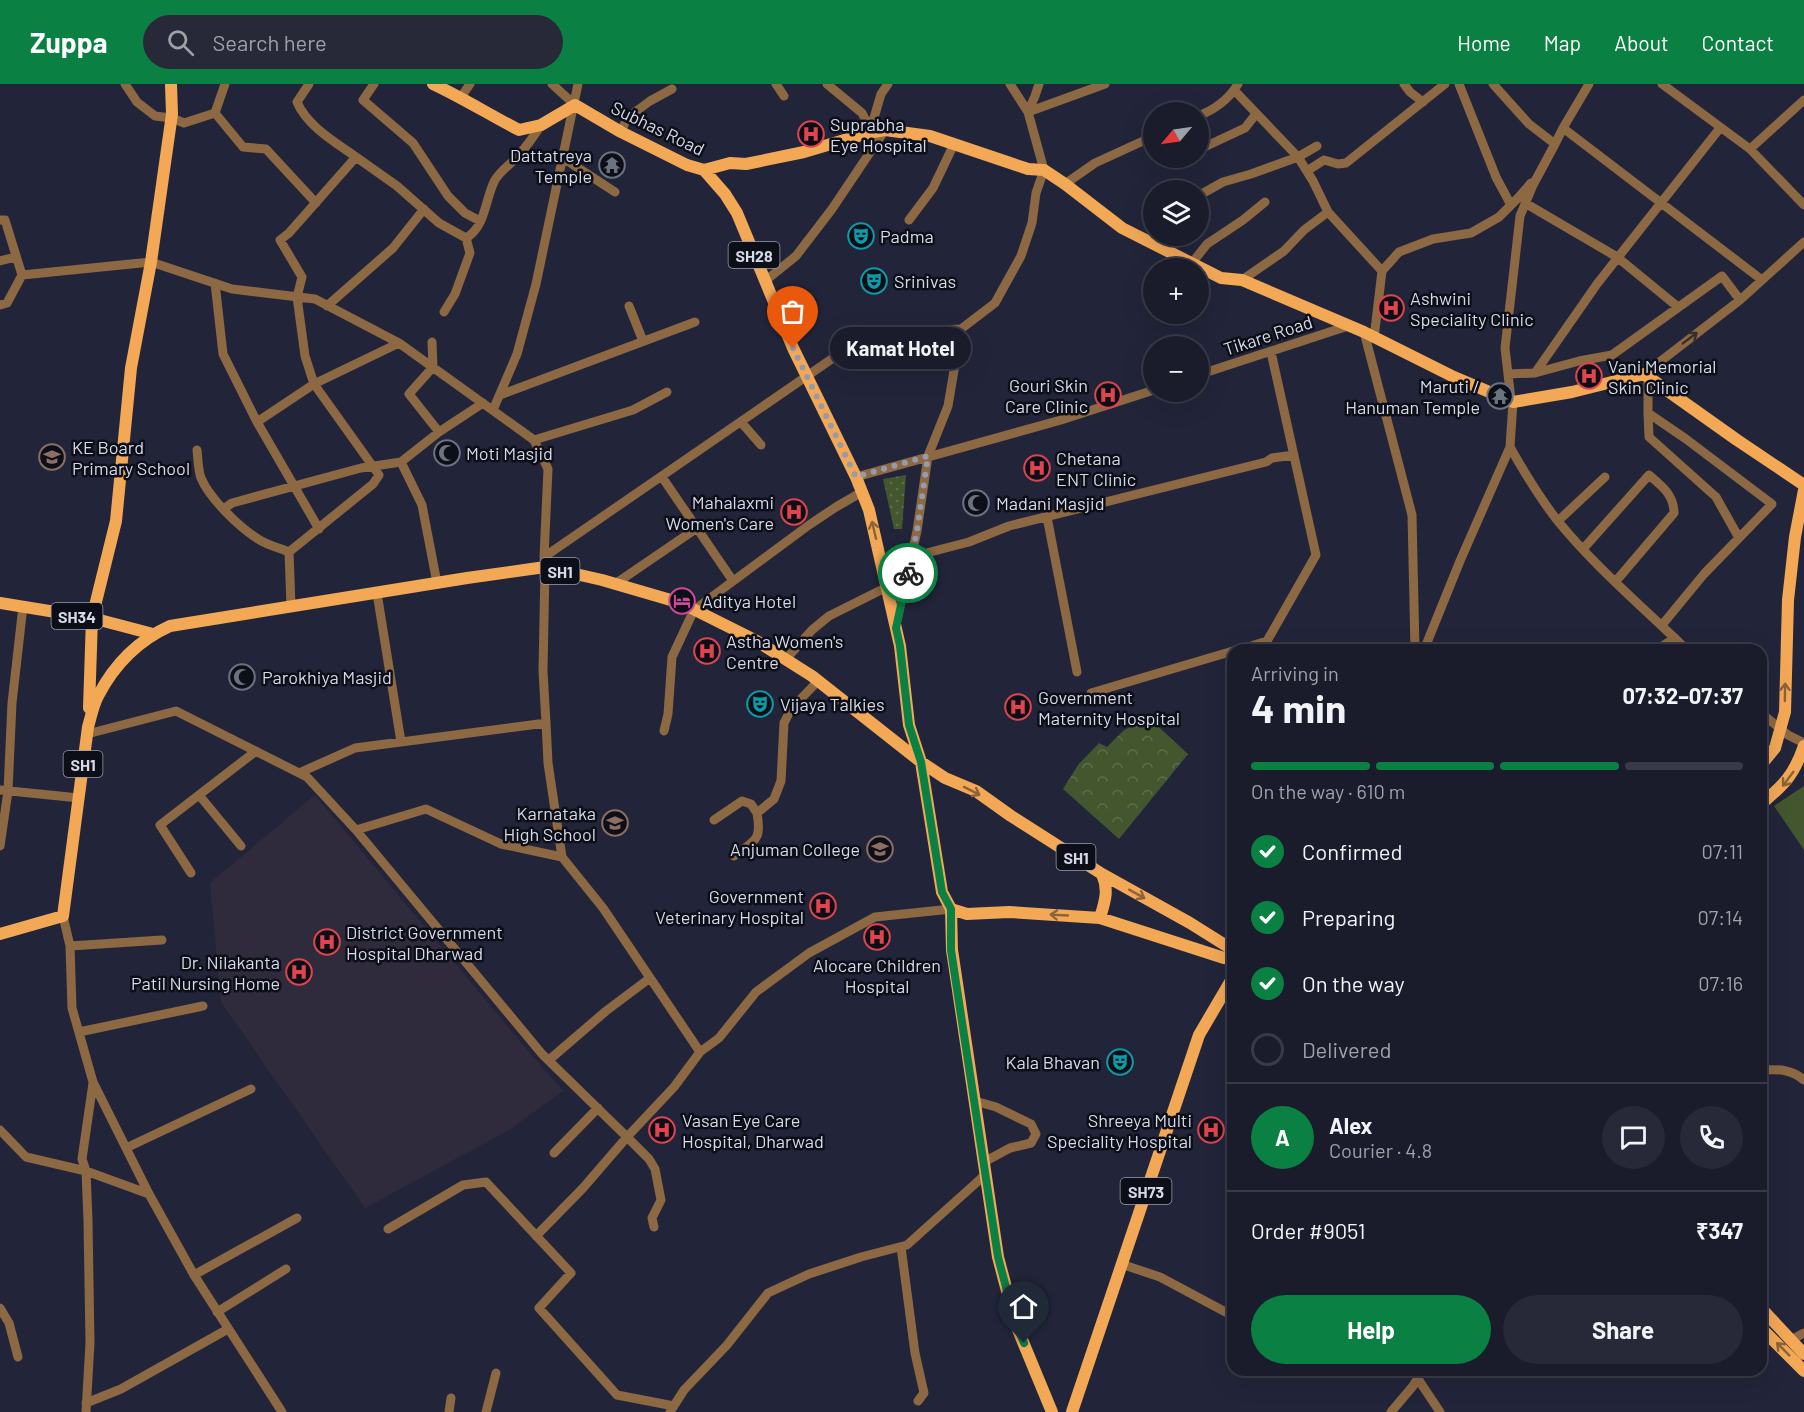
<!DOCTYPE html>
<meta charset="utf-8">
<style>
:root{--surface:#1a1c2c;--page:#272938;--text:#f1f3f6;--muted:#9fa1a9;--line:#383a48;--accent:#0b8043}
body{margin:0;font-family:Barlow,sans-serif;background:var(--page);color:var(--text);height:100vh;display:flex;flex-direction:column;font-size:22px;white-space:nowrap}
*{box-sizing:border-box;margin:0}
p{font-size:20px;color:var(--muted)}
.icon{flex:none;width:33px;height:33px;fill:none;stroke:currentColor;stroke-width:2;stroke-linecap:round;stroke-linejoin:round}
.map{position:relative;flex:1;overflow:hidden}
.panel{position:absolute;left:1227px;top:560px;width:540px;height:732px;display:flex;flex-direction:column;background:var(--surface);border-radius:18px;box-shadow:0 6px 24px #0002,0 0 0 2px var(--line)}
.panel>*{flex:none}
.needle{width:39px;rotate:241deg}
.tools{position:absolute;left:1143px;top:18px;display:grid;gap:12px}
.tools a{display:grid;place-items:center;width:66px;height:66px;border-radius:50%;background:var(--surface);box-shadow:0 6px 24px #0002,0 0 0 2px var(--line);font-size:30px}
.pin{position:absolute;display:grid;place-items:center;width:51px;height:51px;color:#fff;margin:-62px -26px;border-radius:50% 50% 50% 0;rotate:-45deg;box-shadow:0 0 6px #0007}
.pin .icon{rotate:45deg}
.courier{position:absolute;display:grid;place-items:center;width:60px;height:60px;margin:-30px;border:4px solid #0b8043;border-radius:50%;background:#fff;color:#222;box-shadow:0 2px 8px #0007}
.bubble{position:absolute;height:42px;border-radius:21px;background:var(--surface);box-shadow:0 6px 24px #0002,0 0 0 2px var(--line);font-size:20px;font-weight:700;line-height:42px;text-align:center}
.overview em{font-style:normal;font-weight:700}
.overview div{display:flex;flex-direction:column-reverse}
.overview{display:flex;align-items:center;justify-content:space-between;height:102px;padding:0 24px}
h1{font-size:39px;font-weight:700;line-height:45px}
.bar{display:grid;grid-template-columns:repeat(4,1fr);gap:9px 6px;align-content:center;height:72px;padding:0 24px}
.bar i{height:8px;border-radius:4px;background:var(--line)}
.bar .selected{background:var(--accent)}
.bar p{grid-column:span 4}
.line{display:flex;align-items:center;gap:15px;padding:0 24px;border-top:2px solid var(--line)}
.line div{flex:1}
.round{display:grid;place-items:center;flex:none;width:63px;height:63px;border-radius:32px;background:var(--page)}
ol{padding:0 24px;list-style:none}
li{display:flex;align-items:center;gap:18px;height:66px}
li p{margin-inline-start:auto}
li .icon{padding:6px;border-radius:50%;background:var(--accent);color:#fff;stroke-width:4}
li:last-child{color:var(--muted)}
li i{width:33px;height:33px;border:3px solid var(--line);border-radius:50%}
.action{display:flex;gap:12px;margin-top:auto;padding:12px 24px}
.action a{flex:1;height:69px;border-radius:36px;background:var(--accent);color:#fff;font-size:24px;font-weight:700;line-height:69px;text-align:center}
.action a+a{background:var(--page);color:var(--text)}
header{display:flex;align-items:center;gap:36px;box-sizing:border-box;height:84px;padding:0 30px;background:var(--accent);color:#fff}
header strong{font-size:28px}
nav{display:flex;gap:33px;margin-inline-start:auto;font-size:21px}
.search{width:420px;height:54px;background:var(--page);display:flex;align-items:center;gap:15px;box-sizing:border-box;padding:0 21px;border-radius:33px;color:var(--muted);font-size:22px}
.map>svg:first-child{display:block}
.medical{fill:#2f2b3c}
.park{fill:url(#park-crowns)}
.garden{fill:url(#garden-dots)}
.pitch{fill:#44562e}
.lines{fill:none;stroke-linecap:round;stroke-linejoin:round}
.minor{stroke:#8c6843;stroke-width:9}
.major{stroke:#f3a856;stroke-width:12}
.oneway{stroke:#392e27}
.oneway2{stroke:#8c633a}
.done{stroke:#979aab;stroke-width:6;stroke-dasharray:0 10.8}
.route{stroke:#0b8043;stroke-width:8}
.labels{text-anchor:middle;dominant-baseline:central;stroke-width:5;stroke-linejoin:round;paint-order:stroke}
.shield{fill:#0d0f18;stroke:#9a9caa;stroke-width:1.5}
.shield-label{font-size:16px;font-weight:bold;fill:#d6d9e8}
.poi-label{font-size:18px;fill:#d6d9e8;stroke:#0d0f18;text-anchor:start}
.street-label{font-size:18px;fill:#d6d9e8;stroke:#0d0f18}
</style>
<header>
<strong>Zuppa</strong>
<div class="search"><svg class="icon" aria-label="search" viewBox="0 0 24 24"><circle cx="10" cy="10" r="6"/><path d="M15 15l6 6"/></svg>Search here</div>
<nav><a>Home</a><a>Map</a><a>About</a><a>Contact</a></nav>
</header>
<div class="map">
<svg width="1804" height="1328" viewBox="0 0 1804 1328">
<defs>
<pattern id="park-crowns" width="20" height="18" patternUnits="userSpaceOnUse" patternTransform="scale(1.5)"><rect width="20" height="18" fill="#44562e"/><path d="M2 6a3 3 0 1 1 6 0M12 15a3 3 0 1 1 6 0" fill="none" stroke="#5e6e4c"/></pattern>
<pattern id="garden-dots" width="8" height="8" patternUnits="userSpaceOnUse" patternTransform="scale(1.5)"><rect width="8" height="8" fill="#44562e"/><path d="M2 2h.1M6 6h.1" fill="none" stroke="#5e6e4c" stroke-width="1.8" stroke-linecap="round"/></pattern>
</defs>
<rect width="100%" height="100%" fill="#22253a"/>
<path class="medical" d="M315,711L529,968L563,1007L509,1046L365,1124L221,918L210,799Z"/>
<path class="park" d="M1149,634L1188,670L1119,755L1063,705L1078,681L1099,659L1107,663L1124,646Z"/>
<path class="garden" d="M906,391L902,445H894L883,395Z"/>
<path class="pitch" d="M1804,702V766L1774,722Z"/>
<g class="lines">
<path class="minor" d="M125,0L137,18L155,32L172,34L184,39L215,29L225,0
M309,0L297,18C307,42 335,58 356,73
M374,0L363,16L413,59L448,112L465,129L480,137
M552,0L575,21
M776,0L784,12
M827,0L862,29L872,48
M1404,0L1410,8L1423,18
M1459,0L1496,93L1511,121
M1493,0L1529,40L1555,60
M1662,0L1750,65L1804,121
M1234,6L1298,73L1313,97L1328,128L1382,187
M461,13L470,0
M1028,28L1105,0
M1028,28L1035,12L1039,0
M215,29L243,63L266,65L316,119
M1198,32C1214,26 1229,15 1238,0
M871,44L881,10L888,0
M1563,44L1762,196
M621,48L627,34L650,17L672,5
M1750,65L1804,16
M1198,66L1245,44L1256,30
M563,74L615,108
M1307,87L1324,76L1338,80L1346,79L1445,0
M1065,100L1095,79L1154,52
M1198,112L1223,98L1251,90L1298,73L1317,62
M1525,119L1617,173L1678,223
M0,136H5L22,191L7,219L0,221
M909,136L933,104L954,60
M0,177L15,173
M1192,179L1207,160L1243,136L1265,118
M22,191L151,178L232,205L315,215L399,259L534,356L548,385L544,473L545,483L543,587L546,639L548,679L562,773L603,824L700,968
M1242,196L1284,167L1304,146L1328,128
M765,197L796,172L832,125L885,46
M215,199L223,270L257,338
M327,222L393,164L424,125
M629,222L643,257
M444,228L455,210L470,169L466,154
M1364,248L1412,431L1415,566
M1374,254L1382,187L1399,168L1433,155L1471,149L1499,133L1518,114L1531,99
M432,258L433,283L409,310L439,348
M1535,289L1597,200L1720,44
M1508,290L1535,289L1579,277L1612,271L1722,192L1740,216
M1644,290L1740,216L1804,158
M1198,291L1348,242
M1648,292V329L1686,355L1772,420L1704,490L1662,541
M500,311L695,238
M493,326L517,270L536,200L578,0
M1648,329L1649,353L1716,413L1739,454
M741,338L761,361
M534,356L633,326L667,308
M1510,363C1524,388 1539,413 1557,436C1595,483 1643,523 1687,566
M197,366C198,374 198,386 201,394C210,415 239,443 258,455C267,461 279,464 289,468
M401,378L422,421L437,499
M662,393L733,497
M856,393L1061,336L1154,306
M225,424L232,419L361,384L401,378L439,348L483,319
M1047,433L1077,588
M1558,437L1605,393
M319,445L257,338L314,300L399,259
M1583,465L1649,391C1662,402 1674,411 1674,429L1616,497
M289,468L373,400L379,391L314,300L305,272L297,213L302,193L280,156L289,149L356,73L397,102L439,139L466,154C486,143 485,114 495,96C501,86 511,80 518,72C527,62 534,52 541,41
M289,468L291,522
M544,473L839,270L904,248L961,245
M911,473L969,458L1009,442L1266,378L1272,374L1294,371
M615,500L697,444
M377,509L401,658
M896,540L917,447L928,372L948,322L961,245L995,219L1021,172L1032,139L1036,109L1044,86L1028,28L1010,0
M1239,566L1267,557L1316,471L1271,268
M1424,566L1460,477L1510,363L1513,318L1511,316L1505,264L1520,132L1533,101L1555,60L1563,44L1589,0
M1656,566L1675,554
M786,575L812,546L829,532L887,503
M1091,609L1233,567
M1761,629L1788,651L1804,659
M664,647L668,630L672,573L694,526L809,441L836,423L862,408
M87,650L176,627L307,693L356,746L542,970L627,1053L674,1003L700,968L719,954L756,908L809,869L875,833L951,825
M299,689L355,664L546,639
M0,706L79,714
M199,711L241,762
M714,736L742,717L751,720L757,729L774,715L781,697L784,639L791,625L818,597
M356,746L426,725L501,760L562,773
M0,762L8,707L12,619L23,522
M734,772C755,756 762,757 757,729
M191,789L160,741L256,667
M63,832L70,862L72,924L93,998L149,1110L194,1191L282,1328
M70,862L162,856
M79,948L203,922
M549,976L606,927L650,894
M1761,986C1778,985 1791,985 1804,996
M975,1017L996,1023L1031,1040L1036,1050L1031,1059L1010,1064L984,1078
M0,1046L26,1073L86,1087L149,1110
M126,1064L251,1005
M554,1069L598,1024
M388,1145L463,1101L486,1098L571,1189L539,1224L617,1311L674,1322
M536,1152L583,1104L627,1053L649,1075L655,1085L661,1116L652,1134L654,1143
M901,1163L915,1269L924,1309L918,1317
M1121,1180L1160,1193L1233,1232
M194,1191L297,1134
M0,1224L9,1239L18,1273
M217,1228L286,1185
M1791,1256L1804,1249
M1418,1295L1440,1328
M86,1319L121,1305L228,1245
M86,1328L90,1259L88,1137L86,1087L82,1075L93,999
M449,1328L451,1314
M486,1328L496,1289
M670,1328L684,1306L727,1261L768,1209L809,1190L861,1173L907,1161L986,1090
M1391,1328L1413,1302L1423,1286"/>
<path class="major" d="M433,0C463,14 490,31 519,46L541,41L575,21L621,48L687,81L704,86L725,110L737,129L793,264L856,393L869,426L900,562L909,641L921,678L942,808L951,825L952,866L998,1173L1016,1241L1052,1328
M704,86L730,79L746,80L804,68L868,49L885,46L930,52L1028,85L1044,86L1065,100L1122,144L1221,194L1242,196L1364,248L1454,293L1513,318L1572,308L1644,290L1737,356L1804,401
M0,519L92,534L153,550
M89,624L92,534L116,437L131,284L151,178L172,30L171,0
M1761,681L1775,664L1785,628L1788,516L1795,453L1804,406
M1761,720C1784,701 1794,691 1804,662
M951,825L967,830L1009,828L1100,834L1224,874L1233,875
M1100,834C1105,817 1109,806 1102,790
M0,850L63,832L88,643C91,633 93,621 98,612C114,581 139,556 170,542L467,494L545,483L602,496L681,519L755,556L812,592L921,678L945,694L976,707L1011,732L1102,790L1190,839L1233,866
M1761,1224L1804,1270
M1761,1244L1804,1287
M1072,1328L1199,951L1233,893"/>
</g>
<defs><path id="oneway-shaft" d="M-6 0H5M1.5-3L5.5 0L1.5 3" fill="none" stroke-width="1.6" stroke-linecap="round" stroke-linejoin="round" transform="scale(1.5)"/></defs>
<use class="oneway" href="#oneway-shaft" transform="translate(1690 254) rotate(-37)"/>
<g class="oneway2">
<use href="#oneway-shaft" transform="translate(874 446) rotate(-103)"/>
<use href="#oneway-shaft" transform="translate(1785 608) rotate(-89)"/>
<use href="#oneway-shaft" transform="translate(1788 695) rotate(127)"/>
<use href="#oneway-shaft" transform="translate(972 707) rotate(27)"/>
<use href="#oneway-shaft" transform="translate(1137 810) rotate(29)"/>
<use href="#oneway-shaft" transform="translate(1059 831) rotate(-177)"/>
<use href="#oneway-shaft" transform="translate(1783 1265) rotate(-135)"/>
</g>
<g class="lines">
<path class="done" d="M793,264L856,393L928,372L917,447L908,489"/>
<path class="route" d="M908,489L896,544L900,562L909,641L921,678L942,808L951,825V866L998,1173L1016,1241L1024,1259"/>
</g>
<defs>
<g id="hospital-ring" transform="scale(1.35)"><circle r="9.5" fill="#0d0f18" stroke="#e0444e" stroke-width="1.5"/><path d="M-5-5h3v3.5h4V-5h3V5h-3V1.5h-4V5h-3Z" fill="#e0444e"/></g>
<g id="temple-ring" transform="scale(1.35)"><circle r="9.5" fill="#0d0f18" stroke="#6b7280" stroke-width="1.5"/><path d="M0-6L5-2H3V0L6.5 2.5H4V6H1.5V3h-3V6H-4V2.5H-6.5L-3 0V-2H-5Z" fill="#6b7280"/></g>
<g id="theatre-ring" transform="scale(1.35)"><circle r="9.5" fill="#0d0f18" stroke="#0f9aa8" stroke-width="1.5"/><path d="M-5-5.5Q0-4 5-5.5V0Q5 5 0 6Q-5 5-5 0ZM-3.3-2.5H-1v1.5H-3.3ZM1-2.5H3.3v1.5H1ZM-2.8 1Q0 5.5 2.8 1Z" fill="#0f9aa8"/></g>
<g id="mosque-ring" transform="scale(1.35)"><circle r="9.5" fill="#0d0f18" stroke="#6b7280" stroke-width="1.5"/><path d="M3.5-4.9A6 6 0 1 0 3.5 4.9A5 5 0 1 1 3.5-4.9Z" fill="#6b7280"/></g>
<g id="school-ring" transform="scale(1.35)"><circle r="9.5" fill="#0d0f18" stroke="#8d6e63" stroke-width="1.5"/><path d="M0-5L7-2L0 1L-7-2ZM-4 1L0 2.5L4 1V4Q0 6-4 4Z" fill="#8d6e63"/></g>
<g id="hotel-ring" transform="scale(1.35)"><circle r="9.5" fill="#0d0f18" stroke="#d1479c" stroke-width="1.5"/><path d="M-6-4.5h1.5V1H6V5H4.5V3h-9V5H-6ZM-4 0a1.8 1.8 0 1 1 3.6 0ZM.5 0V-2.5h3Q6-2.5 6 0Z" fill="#d1479c"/></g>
</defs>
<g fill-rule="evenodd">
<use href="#hospital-ring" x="811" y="50"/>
<use href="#temple-ring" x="612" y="81"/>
<use href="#theatre-ring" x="861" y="152"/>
<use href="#theatre-ring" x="874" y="197"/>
<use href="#hospital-ring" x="1391" y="224"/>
<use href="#hospital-ring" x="1589" y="292"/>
<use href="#hospital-ring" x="1108" y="311"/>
<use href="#temple-ring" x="1500" y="312"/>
<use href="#mosque-ring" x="447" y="369"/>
<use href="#school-ring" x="52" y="373"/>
<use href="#hospital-ring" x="1037" y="384"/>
<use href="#mosque-ring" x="976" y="419"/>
<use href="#hospital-ring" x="794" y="428"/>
<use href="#hotel-ring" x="682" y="517"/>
<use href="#hospital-ring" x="707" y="567"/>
<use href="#mosque-ring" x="242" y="593"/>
<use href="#theatre-ring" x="760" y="620"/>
<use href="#hospital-ring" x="1018" y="623"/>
<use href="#school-ring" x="615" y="739"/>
<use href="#school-ring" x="880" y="765"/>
<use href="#hospital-ring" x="823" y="822"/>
<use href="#hospital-ring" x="877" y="853"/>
<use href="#hospital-ring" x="327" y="858"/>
<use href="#hospital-ring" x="299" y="888"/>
<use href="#theatre-ring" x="1120" y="978"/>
<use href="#hospital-ring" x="662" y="1046"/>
<use href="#hospital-ring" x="1211" y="1046"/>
</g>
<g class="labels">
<g class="shield">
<rect x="728.5" y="158" width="51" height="26" rx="4.5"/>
<rect x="540.5" y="474" width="39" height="26" rx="4.5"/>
<rect x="51.5" y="519" width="51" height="26" rx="4.5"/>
<rect x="63.5" y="667" width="39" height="26" rx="4.5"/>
<rect x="1056.5" y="760" width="39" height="26" rx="4.5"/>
<rect x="1120.5" y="1094" width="51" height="26" rx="4.5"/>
</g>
<g class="shield-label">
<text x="754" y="171">SH28</text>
<text x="560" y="487">SH1</text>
<text x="77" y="532">SH34</text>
<text x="83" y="680">SH1</text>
<text x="1076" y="773">SH1</text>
<text x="1146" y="1107">SH73</text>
</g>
<g class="poi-label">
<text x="830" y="40">Suprabha<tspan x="830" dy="21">Eye Hospital</tspan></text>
<text x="592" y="71" text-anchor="end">Dattatreya<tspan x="592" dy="21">Temple</tspan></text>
<text x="880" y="152">Padma</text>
<text x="894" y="197">Srinivas</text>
<text x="1410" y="214">Ashwini<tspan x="1410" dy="21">Speciality Clinic</tspan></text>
<text x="1608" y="282">Vani Memorial<tspan x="1608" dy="21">Skin Clinic</tspan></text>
<text x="1088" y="301" text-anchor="end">Gouri Skin<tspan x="1088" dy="21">Care Clinic</tspan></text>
<text x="1480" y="302" text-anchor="end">Maruti /<tspan x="1480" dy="21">Hanuman Temple</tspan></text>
<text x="72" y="363">KE Board<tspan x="72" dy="21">Primary School</tspan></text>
<text x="466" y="369">Moti Masjid</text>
<text x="1056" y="374">Chetana<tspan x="1056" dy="21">ENT Clinic</tspan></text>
<text x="774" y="418" text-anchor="end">Mahalaxmi<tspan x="774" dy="21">Women's Care</tspan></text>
<text x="996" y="419">Madani Masjid</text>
<text x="702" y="517">Aditya Hotel</text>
<text x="726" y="557">Astha Women's<tspan x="726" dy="21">Centre</tspan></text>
<text x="262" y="593">Parokhiya Masjid</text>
<text x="1038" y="613">Government<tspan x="1038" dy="21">Maternity Hospital</tspan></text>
<text x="780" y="620">Vijaya Talkies</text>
<text x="596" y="729" text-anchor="end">Karnataka<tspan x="596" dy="21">High School</tspan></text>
<text x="860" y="765" text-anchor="end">Anjuman College</text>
<text x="804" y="812" text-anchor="end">Government<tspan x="804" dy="21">Veterinary Hospital</tspan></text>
<text x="346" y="848">District Government<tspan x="346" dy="21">Hospital Dharwad</tspan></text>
<text x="280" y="878" text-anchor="end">Dr. Nilakanta<tspan x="280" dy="21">Patil Nursing Home</tspan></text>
<text x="877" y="881" text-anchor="middle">Alocare Children<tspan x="877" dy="21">Hospital</tspan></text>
<text x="1100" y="978" text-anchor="end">Kala Bhavan</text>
<text x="682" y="1036">Vasan Eye Care<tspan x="682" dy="21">Hospital, Dharwad</tspan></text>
<text x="1192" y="1036" text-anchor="end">Shreeya Multi<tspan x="1192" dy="21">Speciality Hospital</tspan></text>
</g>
<g class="street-label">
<text transform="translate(658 44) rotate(26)">Subhas Road</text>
<text transform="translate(1268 251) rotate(-18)">Tikare Road</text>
</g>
</g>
</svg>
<div class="tools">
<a><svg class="needle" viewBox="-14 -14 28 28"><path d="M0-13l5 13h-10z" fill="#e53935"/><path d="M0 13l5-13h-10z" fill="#9fa1a9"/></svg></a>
<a><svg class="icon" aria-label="layers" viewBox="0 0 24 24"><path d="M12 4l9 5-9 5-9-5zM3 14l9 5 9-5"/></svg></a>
<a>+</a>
<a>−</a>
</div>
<div class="pin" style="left:793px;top:264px;background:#ea580c"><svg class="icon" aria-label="bag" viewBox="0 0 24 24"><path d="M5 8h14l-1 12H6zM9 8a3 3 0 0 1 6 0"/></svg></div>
<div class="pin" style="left:1024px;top:1259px;background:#1f2937"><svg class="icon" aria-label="home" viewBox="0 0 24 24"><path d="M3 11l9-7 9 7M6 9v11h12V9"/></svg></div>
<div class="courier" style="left:908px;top:489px"><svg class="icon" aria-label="bike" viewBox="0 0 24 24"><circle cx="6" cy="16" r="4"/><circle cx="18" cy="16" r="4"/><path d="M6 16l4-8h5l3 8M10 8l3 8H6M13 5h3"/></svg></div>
<div class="bubble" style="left:830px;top:243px;width:141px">Kamat Hotel</div>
<section class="panel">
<div class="overview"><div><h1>4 min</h1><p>Arriving in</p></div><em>07:32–07:37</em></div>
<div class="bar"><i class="selected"></i><i class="selected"></i><i class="selected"></i><i></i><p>On the way · 610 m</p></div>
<ol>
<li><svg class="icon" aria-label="check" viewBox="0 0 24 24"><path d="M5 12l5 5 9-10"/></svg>Confirmed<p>07:11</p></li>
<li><svg class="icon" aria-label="check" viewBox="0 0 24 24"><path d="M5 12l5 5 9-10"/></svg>Preparing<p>07:14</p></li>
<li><svg class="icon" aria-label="check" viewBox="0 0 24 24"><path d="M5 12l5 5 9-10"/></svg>On the way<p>07:16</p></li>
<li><i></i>Delivered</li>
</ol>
<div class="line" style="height:108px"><b class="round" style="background:var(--accent);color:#fff">A</b><div><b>Alex</b><p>Courier · 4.8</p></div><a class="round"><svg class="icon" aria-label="chat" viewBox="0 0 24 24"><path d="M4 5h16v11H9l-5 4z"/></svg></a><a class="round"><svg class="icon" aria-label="phone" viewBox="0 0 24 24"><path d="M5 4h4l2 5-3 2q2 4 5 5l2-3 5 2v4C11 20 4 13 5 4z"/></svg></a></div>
<div class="line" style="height:78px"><div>Order #9051</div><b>₹347</b></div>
<div class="action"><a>Help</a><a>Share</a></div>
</section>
</div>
